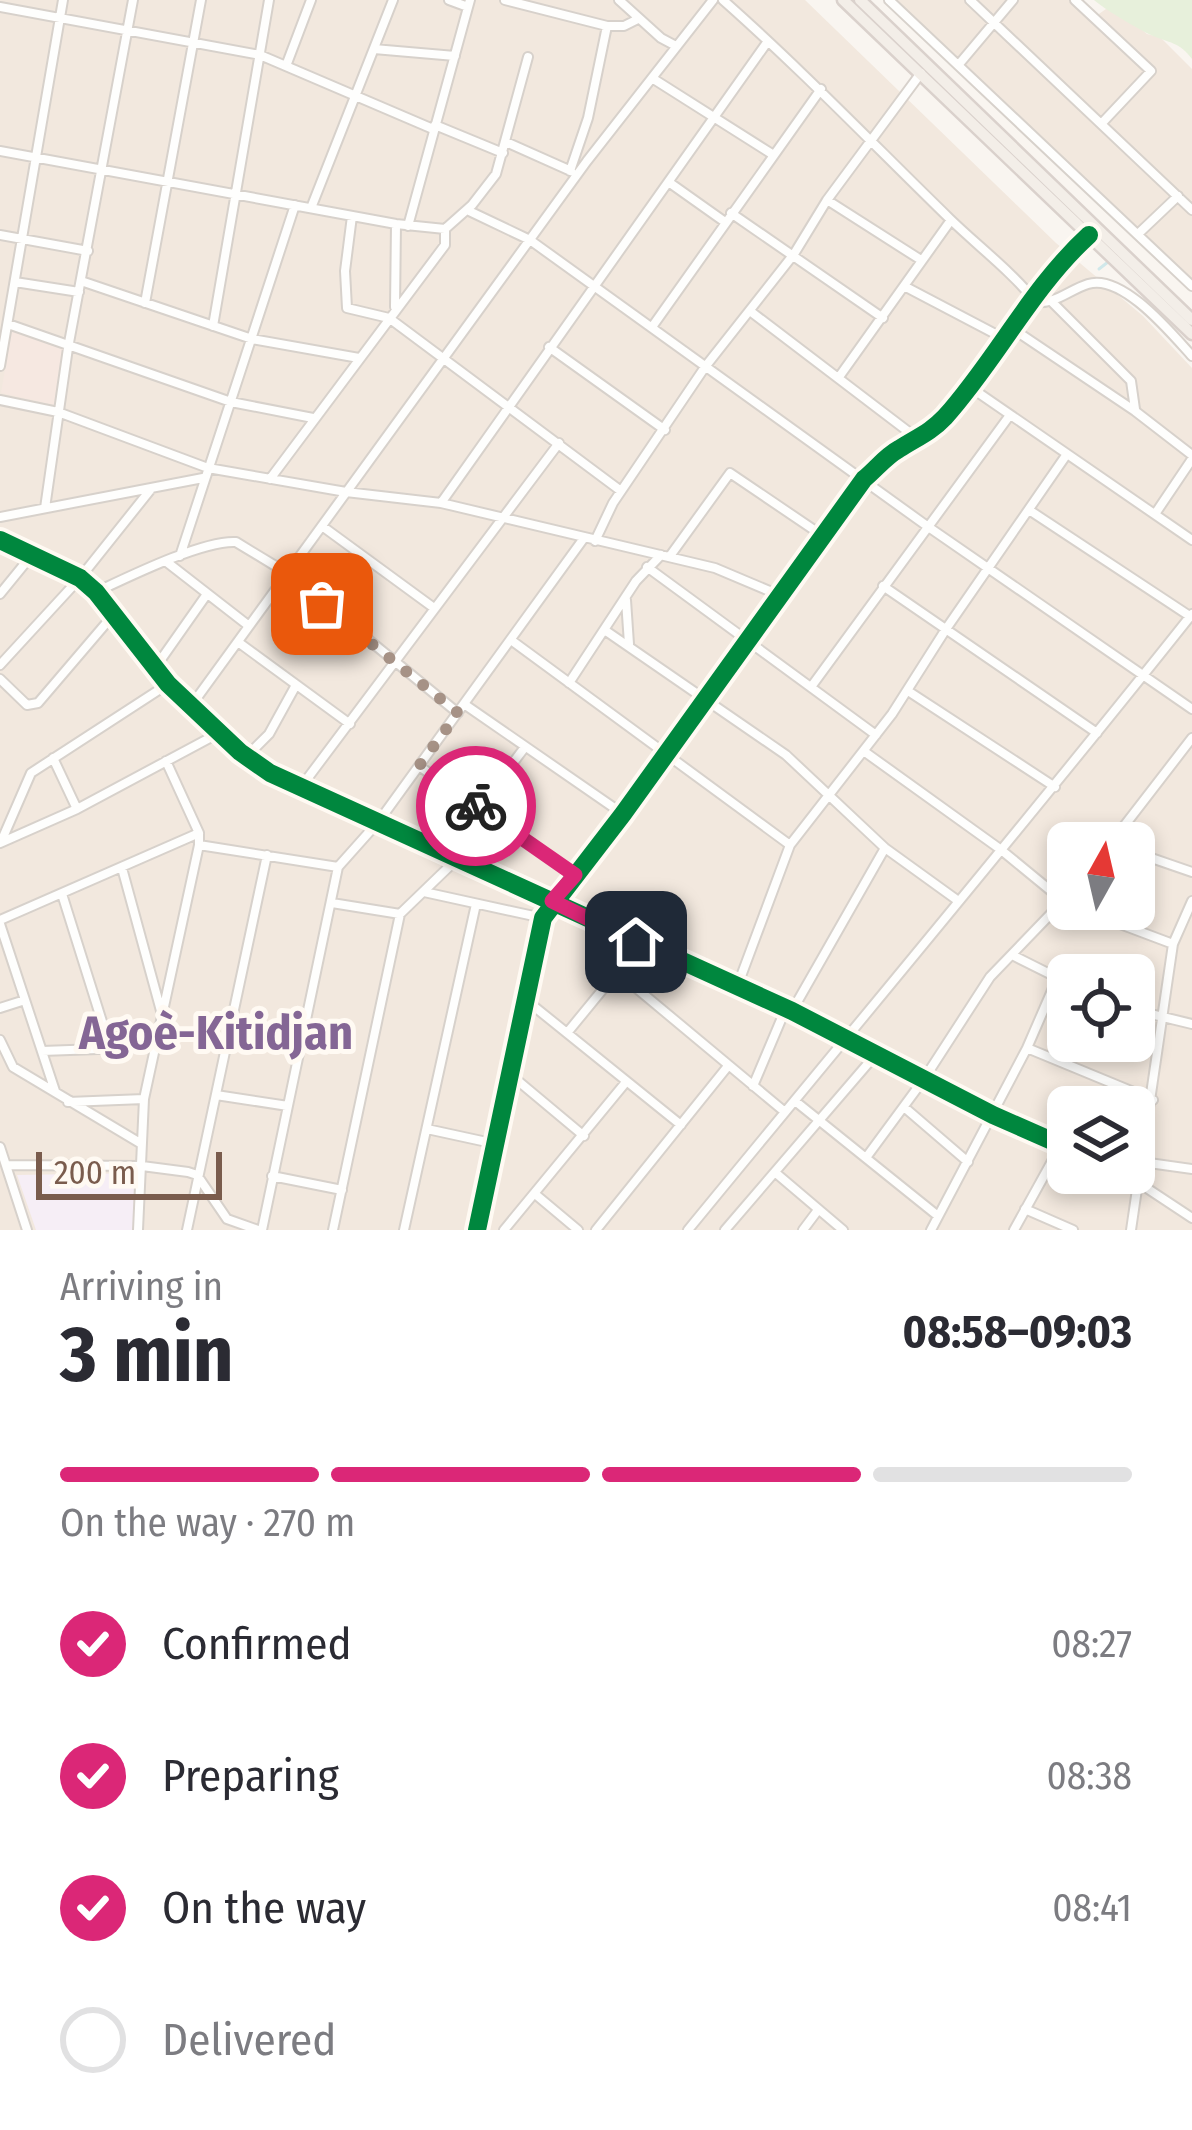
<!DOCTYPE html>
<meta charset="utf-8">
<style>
:root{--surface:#fff;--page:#f7f7f7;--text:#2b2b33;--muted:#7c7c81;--line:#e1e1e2;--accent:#db2777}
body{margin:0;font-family:"Fira Sans Condensed",sans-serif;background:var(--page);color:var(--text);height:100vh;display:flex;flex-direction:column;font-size:45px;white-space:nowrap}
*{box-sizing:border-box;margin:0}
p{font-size:39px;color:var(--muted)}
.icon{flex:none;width:66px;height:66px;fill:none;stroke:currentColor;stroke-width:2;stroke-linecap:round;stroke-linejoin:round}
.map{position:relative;height:1230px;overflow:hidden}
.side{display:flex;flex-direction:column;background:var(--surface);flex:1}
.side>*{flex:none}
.needle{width:78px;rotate:8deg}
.buttons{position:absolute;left:1047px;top:822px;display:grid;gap:24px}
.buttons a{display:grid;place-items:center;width:108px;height:108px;border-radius:18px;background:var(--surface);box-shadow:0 6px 18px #0003;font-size:60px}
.scale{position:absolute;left:36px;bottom:30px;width:186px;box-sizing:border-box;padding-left:12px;border:6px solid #7a5c4d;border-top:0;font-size:33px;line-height:42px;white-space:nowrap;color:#7a5c4d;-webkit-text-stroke:9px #fffaf3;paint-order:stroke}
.pin{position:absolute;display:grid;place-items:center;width:102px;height:102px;color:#fff;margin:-51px;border-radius:24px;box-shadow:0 6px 18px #0006}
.courier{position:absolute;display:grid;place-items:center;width:120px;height:120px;margin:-60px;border:9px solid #db2777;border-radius:50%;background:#fff;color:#222;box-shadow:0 3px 15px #0007}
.summary em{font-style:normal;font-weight:700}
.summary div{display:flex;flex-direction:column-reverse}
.summary{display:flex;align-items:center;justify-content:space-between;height:204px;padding:0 60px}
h1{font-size:78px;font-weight:700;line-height:90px}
.bar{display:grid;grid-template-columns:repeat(4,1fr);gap:18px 12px;align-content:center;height:144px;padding:0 60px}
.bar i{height:15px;border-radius:9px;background:var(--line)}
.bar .on{background:var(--accent)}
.bar p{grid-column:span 4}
ol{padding:0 60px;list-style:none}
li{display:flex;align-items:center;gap:36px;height:132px}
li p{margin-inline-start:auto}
li .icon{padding:12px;border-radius:50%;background:var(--accent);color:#fff;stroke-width:4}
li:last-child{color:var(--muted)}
li i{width:66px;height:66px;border:6px solid var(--line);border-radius:50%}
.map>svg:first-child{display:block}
.residential{fill:#f2e8de;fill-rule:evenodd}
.commercial{fill:#f6e8e1}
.education{fill:#f6eef6}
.green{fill:#e7f0db}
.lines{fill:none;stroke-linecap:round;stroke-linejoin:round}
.stream{stroke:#d0e8ea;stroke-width:3}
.minor-casing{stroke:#d7d1cb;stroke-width:12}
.major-casing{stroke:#dad1cc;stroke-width:15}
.minor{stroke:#fefefd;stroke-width:8}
.major{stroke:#f3eee8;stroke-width:10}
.cycleway-casing{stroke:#fffaf3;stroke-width:26}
.cycleway{stroke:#00873e;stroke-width:18}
.done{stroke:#a69286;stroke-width:12;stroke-dasharray:0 21.6}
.route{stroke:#db2777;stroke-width:15}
.labels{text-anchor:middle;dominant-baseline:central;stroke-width:10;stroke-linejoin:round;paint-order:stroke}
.district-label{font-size:48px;font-weight:bold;fill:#846695;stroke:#fffaf3}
</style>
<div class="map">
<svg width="1192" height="1230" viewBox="0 0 1192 1230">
<rect width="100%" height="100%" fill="#f9f5f0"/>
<path class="residential" d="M0,0H805L1056,243L1143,316L1192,368V1230H0ZM1068,843H1134V909H1068ZM1068,975H1134V1041H1068ZM1068,1107H1134V1173H1068Z
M895,0H1081L1096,16L1106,9L1124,14L1147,34L1160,37L1192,69V282Z"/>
<path class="commercial" d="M12,328L64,348L55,405L1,393Z"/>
<path class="education" d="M140,1173L135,1230H36L17,1175Z"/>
<path class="green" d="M1094,0H1192V59C1180,42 1169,43 1151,35C1138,29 1104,9 1094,0Z"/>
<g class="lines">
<path class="stream" d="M1099,269L1108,262"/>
<g class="minor-casing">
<path id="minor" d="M449,0L468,7
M505,0L607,26H624L638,19
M619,0L661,38L676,46
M723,0C802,70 874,145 950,219C979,247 1011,271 1036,302C1056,304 1069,290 1088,284C1122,273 1171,333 1192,356
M889,0L1192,286
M970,0L1192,210
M1075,0L1151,71L1102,123
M0,7L260,55L433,129
M374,49L455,56
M960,63L1013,0
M286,66L311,0
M652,78L772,154
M435,125L503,153
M506,142L571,171
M0,151L396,224L445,229
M570,171L588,118L607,26
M670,183L725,222
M827,200L921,260
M311,208L393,0
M467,210L530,240L927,526L1192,709
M731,213L883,318
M352,216L345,271L347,308L389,318L621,491
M408,226L470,0
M1138,234L1178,196
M0,235L88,251
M81,281L252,339L359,358
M15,282L79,292
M904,286L1005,339
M1052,302L1131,381L1135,409
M145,303L201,0
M395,307L396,224
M750,311L918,439
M8,324L231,402L313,418
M213,326L269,0
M652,327L821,89
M1013,329L1135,411L1192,455
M549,347L665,430
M0,366L63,0
M839,377L951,220
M970,387L1192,540
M0,400L58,412L208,468L346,492L441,503L715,568L779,595
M270,479L445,245V229L472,205L496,174L528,57
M441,503L768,41
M45,508L68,348L133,0
M1029,510L1191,617
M1155,514L1192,459
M0,517L203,478
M322,526L434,608
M0,540L80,578L96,592L168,684L240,752L270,773L792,1011L993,1115L1068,1148
M595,541L613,503L705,367L794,254L827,200L921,73
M180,556L295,205
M670,556L730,473L823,536
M168,563L249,626
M647,567L876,735
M883,586L1097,733
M96,592C128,577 203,540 236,542L287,573L458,713
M0,594L31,556
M626,600L629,644
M606,631L786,755L885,848L957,900
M511,640L790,845
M238,642L350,724
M0,665L80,578L151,489
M155,668L207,594
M0,679L27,705L38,703L114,614
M569,683L636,581L661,555
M811,687L1010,415
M908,691L1055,787
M464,704L623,814
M191,706L587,161L713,0
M865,752L1000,849L1067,904
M246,757L269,734L296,685
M53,758L77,809
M419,766L575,875
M301,787L559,443
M479,808L525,747
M1,842L31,773L168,684
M0,843L77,809L219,733
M1111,843L1192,738
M199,845L338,867
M1134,852L1192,872
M122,868L161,1011
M424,892L543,918
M62,894L110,1047
M332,903L400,914L458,858
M1080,909L1173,944
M0,920L199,833
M0,924L55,1091
M636,942L617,972L785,1112
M1014,956L1068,983
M737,987L790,845L892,714L946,629L1067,454
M526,1000L681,1125
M0,1008L25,1000
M1134,1010L1192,1024
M792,1011L885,848
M567,1033L617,972
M0,1040L13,1067L140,1143
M1027,1048L1153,1100
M42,1051L154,1047
M511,1075L584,1136
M753,1086L786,1008
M216,1095L288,1106
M795,1101L938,1216
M68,1102L144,1099
M904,1107L968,1162
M427,1129L496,1144
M0,1147L27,1230
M868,1155L924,1079L990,977L1068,896
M1142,1162L1192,1169
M6,1165L142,1166L188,1172L197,1175L227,1219L258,1230
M1124,1173L1192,1218
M777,1174L843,1230
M272,1176L342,1190
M535,1194L578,1230
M1025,1209L1073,1230
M138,1230L144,1099L199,845V833L166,761
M187,1230L267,855
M262,1230L338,867L379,821L584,538
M333,1230L400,914
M404,1230L476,904
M477,1230L543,918L623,814L864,479C876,469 886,456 899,449C916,438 931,432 945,417C997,359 1031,288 1089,235
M504,1230L626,1082
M596,1230L728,1066
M688,1230C856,1025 1027,822 1192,614
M725,1230L877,1053
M803,1230L818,1210
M931,1230L1027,1048L1057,979
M1014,1230L1061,1145
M1131,1230L1173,944L1192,901"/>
</g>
<g class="major-casing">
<path id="major" d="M843,0L1192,334
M860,0L1192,320"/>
</g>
<use href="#minor" class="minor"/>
<use href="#major" class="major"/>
<g class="cycleway-casing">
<path id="cycleway" d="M0,540L80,578L96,592L168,684L240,752L270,773L792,1011L993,1115L1068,1148
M477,1230L543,918L623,814L864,479C876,469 886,456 899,449C916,438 931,432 945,417C997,359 1031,288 1089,235"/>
</g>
<use href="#cycleway" class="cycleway"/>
</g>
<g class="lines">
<path class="done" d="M322,604L458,713L419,766L476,806"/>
<path class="route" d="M476,806L575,875L552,901L636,942"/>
</g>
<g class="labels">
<g class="district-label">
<text x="216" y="1033">Agoè-Kitidjan</text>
</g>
</g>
</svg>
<div class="buttons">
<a><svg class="needle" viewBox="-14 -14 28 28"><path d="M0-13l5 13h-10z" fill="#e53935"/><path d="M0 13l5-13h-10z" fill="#7c7c81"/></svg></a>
<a><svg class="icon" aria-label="locate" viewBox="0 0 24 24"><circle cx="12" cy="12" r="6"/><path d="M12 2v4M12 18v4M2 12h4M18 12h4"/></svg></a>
<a><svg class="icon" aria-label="layers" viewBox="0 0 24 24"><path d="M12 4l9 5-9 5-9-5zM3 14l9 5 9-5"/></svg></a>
</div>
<div class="scale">200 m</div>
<div class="pin" style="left:322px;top:604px;background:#ea580c"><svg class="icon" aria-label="bag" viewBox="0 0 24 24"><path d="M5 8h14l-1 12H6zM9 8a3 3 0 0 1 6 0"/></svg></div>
<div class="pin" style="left:636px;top:942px;background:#1f2937"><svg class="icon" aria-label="home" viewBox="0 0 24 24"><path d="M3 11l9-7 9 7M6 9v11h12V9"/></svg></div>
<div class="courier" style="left:476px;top:806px"><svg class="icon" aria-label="bike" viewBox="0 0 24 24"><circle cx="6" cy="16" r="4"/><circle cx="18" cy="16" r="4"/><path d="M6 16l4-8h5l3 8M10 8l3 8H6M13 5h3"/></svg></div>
</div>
<section class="side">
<div class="summary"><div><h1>3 min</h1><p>Arriving in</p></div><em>08:58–09:03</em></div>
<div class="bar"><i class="on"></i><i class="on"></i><i class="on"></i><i></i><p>On the way · 270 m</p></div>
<ol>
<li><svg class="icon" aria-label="check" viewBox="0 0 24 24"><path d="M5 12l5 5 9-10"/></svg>Confirmed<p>08:27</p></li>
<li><svg class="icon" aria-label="check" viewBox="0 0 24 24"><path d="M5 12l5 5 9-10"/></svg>Preparing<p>08:38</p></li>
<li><svg class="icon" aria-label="check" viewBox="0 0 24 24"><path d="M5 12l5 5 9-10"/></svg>On the way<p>08:41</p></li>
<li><i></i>Delivered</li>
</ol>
</section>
